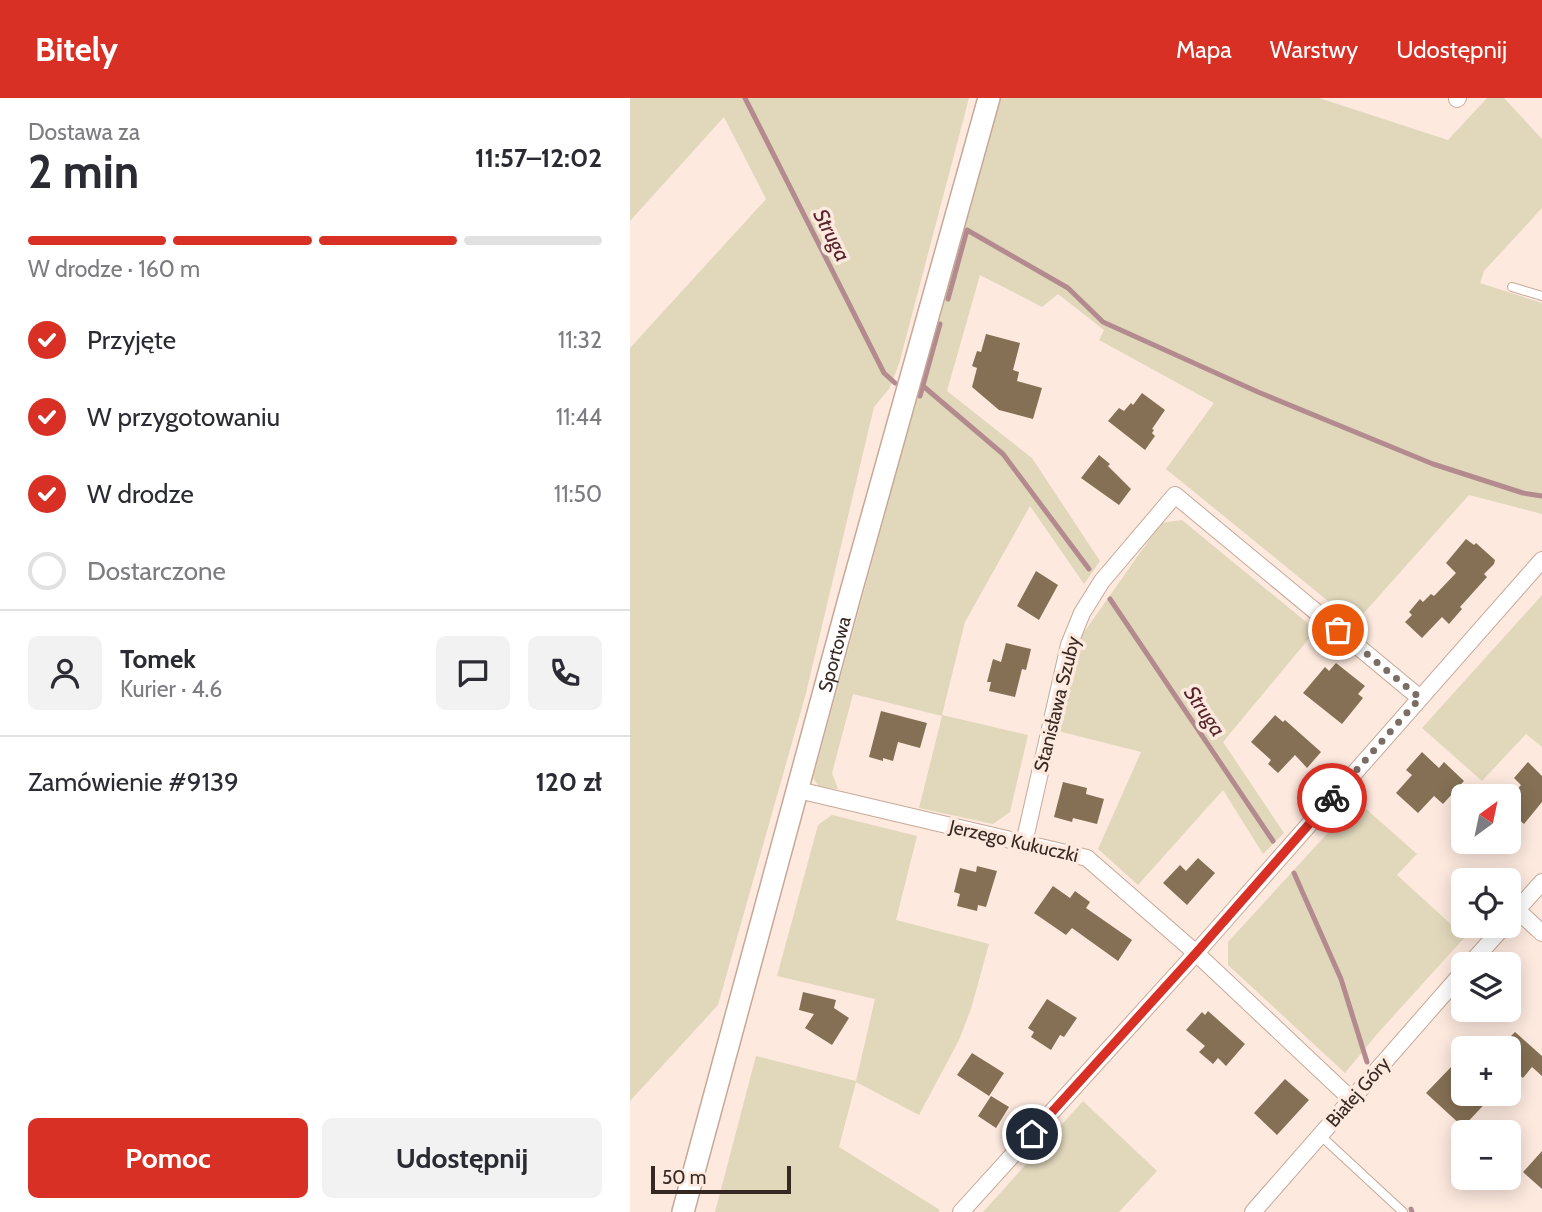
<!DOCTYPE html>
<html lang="pl">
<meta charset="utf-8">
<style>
:root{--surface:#fff;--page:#f2f2f3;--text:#2b2b33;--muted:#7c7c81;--line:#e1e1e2;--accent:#d93025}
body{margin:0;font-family:Cabin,sans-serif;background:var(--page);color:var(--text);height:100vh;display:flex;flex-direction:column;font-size:26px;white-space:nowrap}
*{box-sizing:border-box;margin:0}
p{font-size:23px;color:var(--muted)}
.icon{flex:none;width:38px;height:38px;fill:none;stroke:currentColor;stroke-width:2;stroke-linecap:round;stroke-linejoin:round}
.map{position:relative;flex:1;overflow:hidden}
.side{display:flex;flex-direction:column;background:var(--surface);width:630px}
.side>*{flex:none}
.needle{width:46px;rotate:33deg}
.fabs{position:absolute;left:821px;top:686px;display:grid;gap:14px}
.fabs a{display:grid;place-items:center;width:70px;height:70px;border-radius:10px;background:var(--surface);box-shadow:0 4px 18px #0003;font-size:35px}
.scale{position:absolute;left:21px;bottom:18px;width:140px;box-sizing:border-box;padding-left:7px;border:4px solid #352922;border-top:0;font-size:19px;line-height:24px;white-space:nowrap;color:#352922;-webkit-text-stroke:5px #fde9de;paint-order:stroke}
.pin{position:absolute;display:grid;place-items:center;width:60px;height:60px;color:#fff;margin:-30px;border:4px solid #fff;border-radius:50%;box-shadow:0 2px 7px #0007}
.courier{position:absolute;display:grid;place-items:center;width:70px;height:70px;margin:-35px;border:5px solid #d93025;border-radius:50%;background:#fff;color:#222;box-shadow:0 2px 9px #0007}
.overview em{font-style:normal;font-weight:700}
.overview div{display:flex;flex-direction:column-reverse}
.overview{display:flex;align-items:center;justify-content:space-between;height:119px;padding:0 28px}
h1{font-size:46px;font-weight:700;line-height:52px}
.bar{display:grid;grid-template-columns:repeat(4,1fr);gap:10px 7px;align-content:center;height:84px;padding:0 28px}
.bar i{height:9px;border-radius:5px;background:var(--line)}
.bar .selected{background:var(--accent)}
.bar p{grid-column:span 4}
.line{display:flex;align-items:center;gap:18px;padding:0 28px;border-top:2px solid var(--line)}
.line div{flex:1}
.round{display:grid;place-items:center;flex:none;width:74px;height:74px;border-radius:10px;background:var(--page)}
ol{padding:0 28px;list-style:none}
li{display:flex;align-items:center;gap:21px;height:77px}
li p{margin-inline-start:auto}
li .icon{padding:7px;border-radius:50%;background:var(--accent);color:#fff;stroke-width:4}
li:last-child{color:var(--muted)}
li i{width:38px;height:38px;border:4px solid var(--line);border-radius:50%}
.cta{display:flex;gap:14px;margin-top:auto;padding:14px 28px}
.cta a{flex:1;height:80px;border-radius:10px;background:var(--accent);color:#fff;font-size:28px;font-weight:700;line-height:80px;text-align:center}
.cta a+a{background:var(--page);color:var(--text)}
header{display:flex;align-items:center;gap:42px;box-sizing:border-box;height:98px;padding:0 35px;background:var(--accent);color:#fff}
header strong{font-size:33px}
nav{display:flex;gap:38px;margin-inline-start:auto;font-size:24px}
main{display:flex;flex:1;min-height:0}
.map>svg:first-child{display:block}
.green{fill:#e1d8bc}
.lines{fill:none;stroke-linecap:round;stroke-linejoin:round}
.stream{stroke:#b38b8f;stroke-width:5}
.building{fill:#857055}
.service-casing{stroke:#c7a896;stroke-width:10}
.minor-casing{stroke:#c7a896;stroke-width:18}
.tertiary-casing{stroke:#c7a896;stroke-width:24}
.service{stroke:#fff;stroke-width:8}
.minor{stroke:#fff;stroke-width:16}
.tertiary{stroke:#fff;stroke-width:21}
.done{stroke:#7b6c64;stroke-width:7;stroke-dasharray:0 12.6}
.route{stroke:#d93025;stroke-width:9}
.labels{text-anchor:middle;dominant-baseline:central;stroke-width:7;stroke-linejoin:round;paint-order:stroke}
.street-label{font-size:19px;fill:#352922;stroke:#fde9de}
.water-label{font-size:21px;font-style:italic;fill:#57222b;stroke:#fde9de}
</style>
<header>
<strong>Bitely</strong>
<nav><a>Mapa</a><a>Warstwy</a><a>Udostępnij</a></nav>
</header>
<main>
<section class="side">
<div class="overview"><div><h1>2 min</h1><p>Dostawa za</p></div><em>11:57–12:02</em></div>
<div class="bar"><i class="selected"></i><i class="selected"></i><i class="selected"></i><i></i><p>W drodze · 160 m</p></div>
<ol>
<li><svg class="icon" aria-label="check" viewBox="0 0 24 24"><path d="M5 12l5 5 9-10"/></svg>Przyjęte<p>11:32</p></li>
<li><svg class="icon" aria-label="check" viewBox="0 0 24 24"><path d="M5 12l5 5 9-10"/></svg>W przygotowaniu<p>11:44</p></li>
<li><svg class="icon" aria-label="check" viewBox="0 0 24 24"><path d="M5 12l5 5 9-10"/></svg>W drodze<p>11:50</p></li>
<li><i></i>Dostarczone</li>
</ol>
<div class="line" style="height:126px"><a class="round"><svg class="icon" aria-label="person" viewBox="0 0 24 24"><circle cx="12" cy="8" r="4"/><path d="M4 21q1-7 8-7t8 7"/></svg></a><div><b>Tomek</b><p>Kurier · 4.6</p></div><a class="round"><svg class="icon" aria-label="chat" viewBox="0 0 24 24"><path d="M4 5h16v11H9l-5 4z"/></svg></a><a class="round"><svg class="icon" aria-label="phone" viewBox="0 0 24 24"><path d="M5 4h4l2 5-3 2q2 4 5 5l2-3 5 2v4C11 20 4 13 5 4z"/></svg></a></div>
<div class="line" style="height:91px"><div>Zamówienie #9139</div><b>120 zł</b></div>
<div class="cta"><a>Pomoc</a><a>Udostępnij</a></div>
</section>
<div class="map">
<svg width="912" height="1114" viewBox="0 0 912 1114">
<rect width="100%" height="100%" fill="#fde9de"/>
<path class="green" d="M0,0H339L269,266L259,291L244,309L176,595L88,907L0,1003V250L136,101L94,19L0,123Z
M369,0H689L818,42L857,0H874L912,41V110L854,173L850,185L912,205V416L839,397L725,525L536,371L584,305L469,242L474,232L428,196L412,209L350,177L317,293L402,360L470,463L454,486L400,408L335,524L312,617L398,637L380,714L363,726L289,710L312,618L223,596L202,675L208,691L189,689L183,680Z
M552,422L686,532L593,644L654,735L633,756L593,692L508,787L468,751L511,654L428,633L452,537L531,425Z
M912,497V649L896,636L852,683L792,630Z
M727,703L787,756L767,777L835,839L748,935L715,975L598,867V844Z
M202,717L287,738L266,822L359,846L341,911L329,942L289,1017L226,984L209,1049L310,1112L308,1114H85L126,958L226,983L245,901L147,878L188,727Z
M453,1003L527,1073L489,1114H353Z"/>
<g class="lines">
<path class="stream" d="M115,0L254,275L265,285
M318,201L337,132L438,190L473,224L628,294L803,366L893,395L912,398
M293,288L373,356L459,471
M290,298L310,226
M480,501L643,743
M664,775L711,881L737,964
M781,1111L782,1114"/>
</g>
<path class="building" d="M356,236L390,245L383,272L389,274L387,283L412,290L403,321L369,312L342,289L347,270L342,268L347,253L351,254Z
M512,295L535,312L522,331L524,332L522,335L525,338L515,352L478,323L489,310L494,313L501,305L503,307Z
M469,357L480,366L478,368L501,391L489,407L451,380Z
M836,441L844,447L846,445L865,462L864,466L854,476L857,479L830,509L832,511L819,526L812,519L792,540L775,524L782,517L779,514L790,501L793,504L801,496L804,498L826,475L816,465Z
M406,473L428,487L409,522L387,508Z
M376,545L401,551L396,572L392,571L385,599L359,593L361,584H357L363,561L371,564Z
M706,565L735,588L728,596L733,600L712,626L673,595L695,569L699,573Z
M251,613L297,625L290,650L268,644L263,663L253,660V663L239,659Z
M645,617L653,624L655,622L691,654L677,670L665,657L648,675L638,666L641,662L621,644Z
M792,654L809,670L814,664L834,683L813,706L804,698L788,715L766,695L782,677L776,672Z
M898,664L912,678V704L894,726L878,712V708L886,699L883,696L891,687L884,680Z
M433,684L457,690L456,696L474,701L467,726L443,720L442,724L424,719Z
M568,760L585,775L557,807L533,785L550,767L556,773Z
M347,768L367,773L356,809L348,807L347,813L327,808L330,796L324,794L330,770L346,774Z
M423,788L440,800L445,793L460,804L456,810L502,842L488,863L442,830L436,837L404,815Z
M173,894L206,902L204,910L219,920L202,947L175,930L184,916L169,912Z
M417,901L447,920L434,939L430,937L421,952L401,939L404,934L398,930Z
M578,913L615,946L596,968L588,960L583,966L569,954L575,948L556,932L572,914L575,917Z
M885,934L912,958V978L902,969L893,980L878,966V941Z
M342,955L374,975L359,998L327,977Z
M823,967L833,977V996H864L833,1029L796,995Z
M655,981L679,1002L647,1037L624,1015Z
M361,998L379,1009L366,1030L348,1018Z
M912,1053V1091L893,1074Z"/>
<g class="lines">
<g class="service-casing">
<path id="service" d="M882,189L912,198
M691,1038L773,1114"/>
</g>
<g class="minor-casing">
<path id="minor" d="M827,1L828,0
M168,692L457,760L566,855L721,1001
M394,745L439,547L452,515L472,483L545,397L790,600
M887,812L912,835
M878,822L912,784
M840,866L874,828
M331,1114L566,855L912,462
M623,1114L833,874"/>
</g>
<g class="tertiary-casing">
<g id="tertiary">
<path id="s1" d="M53,1114L219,501L359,0"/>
</g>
</g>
<use href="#service" class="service"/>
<use href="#minor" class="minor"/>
<use href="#tertiary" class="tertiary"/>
</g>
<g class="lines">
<path class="done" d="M702,700L790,600L708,532"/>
<path class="route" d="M402,1036L566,855L702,700"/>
</g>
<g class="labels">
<g class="street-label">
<text stroke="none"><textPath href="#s1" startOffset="578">Sportowa</textPath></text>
<text transform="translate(427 606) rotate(-76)">Stanisława Szuby</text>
<text transform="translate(384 743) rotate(13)">Jerzego Kukuczki</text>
<text transform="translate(728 994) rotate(-49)">Białej Góry</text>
</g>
<g class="water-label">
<text transform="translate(202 137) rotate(63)">Struga</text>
<text transform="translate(575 613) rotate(56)">Struga</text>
</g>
</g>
</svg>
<div class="fabs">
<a><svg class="needle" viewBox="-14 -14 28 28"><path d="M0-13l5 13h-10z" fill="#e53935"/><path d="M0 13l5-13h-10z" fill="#7c7c81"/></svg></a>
<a><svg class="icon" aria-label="locate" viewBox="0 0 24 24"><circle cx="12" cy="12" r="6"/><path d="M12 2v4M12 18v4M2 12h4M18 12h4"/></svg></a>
<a><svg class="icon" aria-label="layers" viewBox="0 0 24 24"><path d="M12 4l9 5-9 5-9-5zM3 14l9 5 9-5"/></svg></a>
<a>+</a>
<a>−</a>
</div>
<div class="scale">50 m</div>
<div class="pin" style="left:708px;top:532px;background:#ea580c"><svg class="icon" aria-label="bag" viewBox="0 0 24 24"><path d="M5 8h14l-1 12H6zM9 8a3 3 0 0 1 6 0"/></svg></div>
<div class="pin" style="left:402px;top:1036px;background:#1f2937"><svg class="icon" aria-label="home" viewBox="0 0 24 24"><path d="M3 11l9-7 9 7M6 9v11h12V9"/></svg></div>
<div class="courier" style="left:702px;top:700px"><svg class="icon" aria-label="bike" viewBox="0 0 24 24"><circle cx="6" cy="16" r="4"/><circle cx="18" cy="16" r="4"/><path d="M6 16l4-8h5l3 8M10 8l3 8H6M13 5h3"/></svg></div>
</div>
</main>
